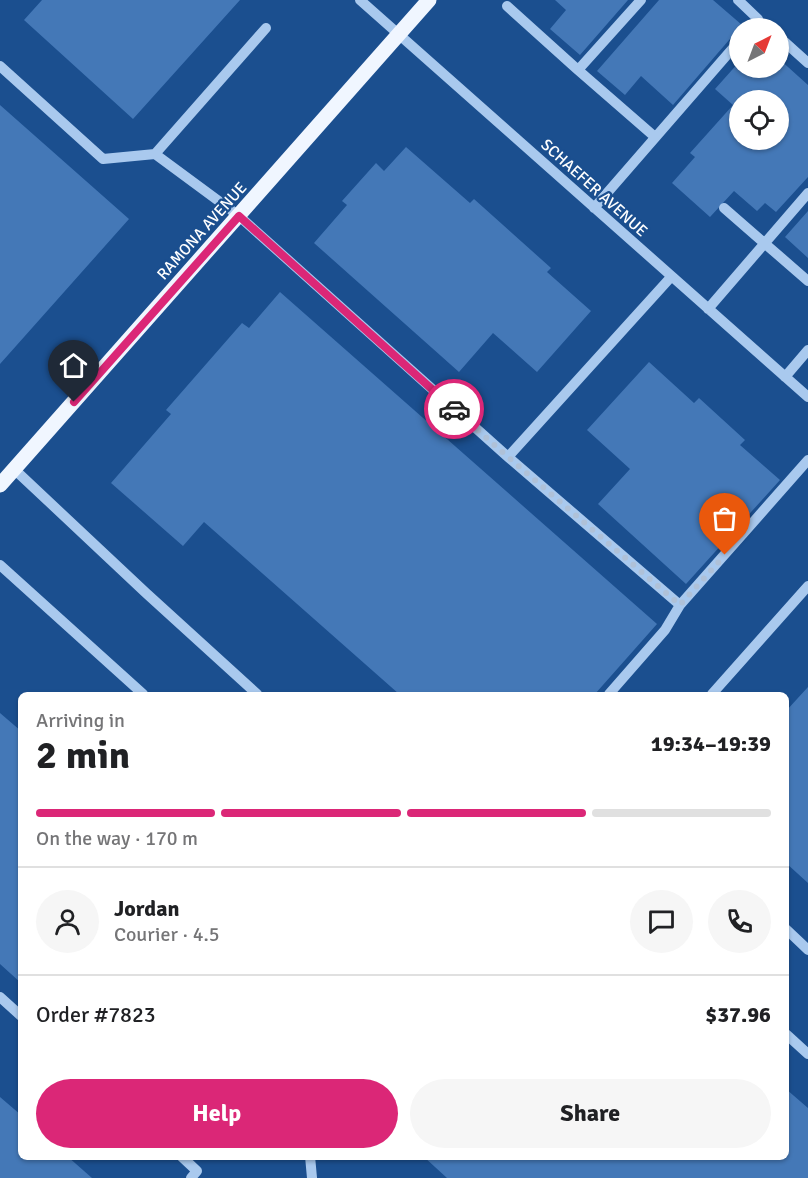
<!DOCTYPE html>
<meta charset="utf-8">
<style>
:root{--surface:#fff;--page:#f6f6f6;--text:#202124;--muted:#757577;--line:#e0e0e0;--accent:#db2777}
body{margin:0;font-family:Signika,sans-serif;background:var(--page);color:var(--text);height:100vh;display:flex;flex-direction:column;font-size:22px;white-space:nowrap}
*{box-sizing:border-box;margin:0}
p{font-size:20px;color:var(--muted)}
.icon{flex:none;width:33px;height:33px;fill:none;stroke:currentColor;stroke-width:2;stroke-linecap:round;stroke-linejoin:round}
.map{position:relative;flex:1;overflow:hidden}
.drawer{position:absolute;left:18px;top:692px;width:771px;height:468px;display:flex;flex-direction:column;background:var(--surface);border-radius:9px;box-shadow:0 2px 4px #0004}
.drawer>*{flex:none}
.needle{width:39px;rotate:42deg}
.controls{position:absolute;left:729px;top:18px;display:grid;gap:12px}
.controls a{display:grid;place-items:center;width:60px;height:60px;border-radius:50%;background:var(--surface);box-shadow:0 2px 4px #0004;font-size:30px}
.pin{position:absolute;display:grid;place-items:center;width:51px;height:51px;color:#fff;margin:-62px -26px;border-radius:50% 50% 50% 0;rotate:-45deg;box-shadow:0 0 6px #0007}
.pin .icon{rotate:45deg}
.courier{position:absolute;display:grid;place-items:center;width:60px;height:60px;margin:-30px;border:4px solid #db2777;border-radius:50%;background:#fff;color:#222;box-shadow:0 2px 8px #0007}
.head em{font-style:normal;font-weight:700}
.head div{display:flex;flex-direction:column-reverse}
.head{display:flex;align-items:center;justify-content:space-between;height:102px;padding:0 18px}
h1{font-size:39px;font-weight:700;line-height:45px}
.bar{display:grid;grid-template-columns:repeat(4,1fr);gap:9px 6px;align-content:center;height:72px;padding:0 18px}
.bar i{height:8px;border-radius:4px;background:var(--line)}
.bar .current{background:var(--accent)}
.bar p{grid-column:span 4}
.line{display:flex;align-items:center;gap:15px;padding:0 18px;border-top:2px solid var(--line)}
.line div{flex:1}
.round{display:grid;place-items:center;flex:none;width:63px;height:63px;border-radius:32px;background:var(--page)}
.cta{display:flex;gap:12px;margin-top:auto;padding:12px 18px}
.cta a{flex:1;height:69px;border-radius:36px;background:var(--accent);color:#fff;font-size:24px;font-weight:700;line-height:69px;text-align:center}
.cta a+a{background:var(--page);color:var(--text)}
.map>svg:first-child{display:block}
.building{fill:#4478b7;fill-rule:evenodd}
.lines{fill:none;stroke-linecap:round;stroke-linejoin:round}
.minor{stroke:#a9c9ee;stroke-width:10}
.major{stroke:#f0f6ff;stroke-width:15}
.done{stroke:#afc1d8;stroke-width:6;stroke-dasharray:0 10.8}
.route{stroke:#db2777;stroke-width:8}
.labels{text-anchor:middle;dominant-baseline:central;stroke-width:4.5;stroke-linejoin:round;paint-order:stroke}
.street-label{font-size:16px;fill:#fff;stroke:#1b4f8f}
</style>
<div class="map">
<svg width="808" height="1178" viewBox="0 0 808 1178">
<rect width="100%" height="100%" fill="#1b4f8f"/>
<path class="building" d="M42,0H240L133,119L24,20Z
M555,0H628L580,55L550,29L566,10Z
M659,0H713L742,25L673,105L641,76L625,95L597,71Z
M778,58L808,85V177L776,212L765,203L757,211L734,191L710,217L672,183L695,157L690,153L733,105L715,89L740,61V68H778ZM740,100H778V140H740Z
M0,105L129,219L0,364Z
M406,147L470,203L474,199L551,268L547,272L591,311L537,372L493,333L459,372L314,243L347,205L342,201L376,163L384,171Z
M808,211V258L785,237Z
M280,292L657,624L595,694H399L204,522L183,546L111,483L171,414L166,410L242,323L249,328Z
M649,362L694,403L699,398L745,440L740,445L780,480L686,584L598,504L630,469L587,430Z
M808,687V883L786,863V711Z
M0,713L21,731V983L0,964Z
M786,1089L808,1108V1178H447L423,1156H786Z
M0,1097L21,1115V1156H67L92,1178H0Z"/>
<g class="lines">
<path class="minor" d="M360,0L808,397
M641,0L578,70L655,137
M738,0L758,19L750,28
M507,6L578,70
M778,36L808,63
M0,66L103,159L155,154L239,216L508,457L680,605
M155,154L266,28
M594,208L740,40
M724,208L808,281
M708,309L808,193
M785,377L808,350
M508,457L671,277
M14,469L146,593L257,694
M0,565L143,694
M609,694L665,630L680,605L808,460
M712,694L808,586
M786,929L808,950
M0,997L21,1016
M786,1034L808,1054
M181,1156L197,1171L191,1178
M310,1156L312,1178"/>
<path class="major" d="M0,485L429,0"/>
</g>
<g class="lines">
<path class="done" d="M454,409L508,457L680,605L725,555"/>
<path class="route" d="M74,402L239,216L454,409"/>
</g>
<g class="labels">
<g class="street-label">
<text transform="translate(594 188) rotate(42)">SCHAEFER AVENUE</text>
<text transform="translate(202 231) rotate(-48)">RAMONA AVENUE</text>
</g>
</g>
</svg>
<div class="controls">
<a><svg class="needle" viewBox="-14 -14 28 28"><path d="M0-13l5 13h-10z" fill="#e53935"/><path d="M0 13l5-13h-10z" fill="#757577"/></svg></a>
<a><svg class="icon" aria-label="locate" viewBox="0 0 24 24"><circle cx="12" cy="12" r="6"/><path d="M12 2v4M12 18v4M2 12h4M18 12h4"/></svg></a>
</div>
<div class="pin" style="left:725px;top:555px;background:#ea580c"><svg class="icon" aria-label="bag" viewBox="0 0 24 24"><path d="M5 8h14l-1 12H6zM9 8a3 3 0 0 1 6 0"/></svg></div>
<div class="pin" style="left:74px;top:402px;background:#1f2937"><svg class="icon" aria-label="home" viewBox="0 0 24 24"><path d="M3 11l9-7 9 7M6 9v11h12V9"/></svg></div>
<div class="courier" style="left:454px;top:409px"><svg class="icon" aria-label="car" viewBox="0 0 24 24"><path d="M5 17H2v-5l4-1 3-4h7l3 4 3 1v5h-3M9 17h6M6 11h13"/><circle cx="7" cy="17" r="2"/><circle cx="17" cy="17" r="2"/></svg></div>
<section class="drawer">
<div class="head"><div><h1>2 min</h1><p>Arriving in</p></div><em>19:34–19:39</em></div>
<div class="bar"><i class="current"></i><i class="current"></i><i class="current"></i><i></i><p>On the way · 170 m</p></div>
<div class="line" style="height:108px"><a class="round"><svg class="icon" aria-label="person" viewBox="0 0 24 24"><circle cx="12" cy="8" r="4"/><path d="M4 21q1-7 8-7t8 7"/></svg></a><div><b>Jordan</b><p>Courier · 4.5</p></div><a class="round"><svg class="icon" aria-label="chat" viewBox="0 0 24 24"><path d="M4 5h16v11H9l-5 4z"/></svg></a><a class="round"><svg class="icon" aria-label="phone" viewBox="0 0 24 24"><path d="M5 4h4l2 5-3 2q2 4 5 5l2-3 5 2v4C11 20 4 13 5 4z"/></svg></a></div>
<div class="line" style="height:78px"><div>Order #7823</div><b>$37.96</b></div>
<div class="cta"><a>Help</a><a>Share</a></div>
</section>
</div>
